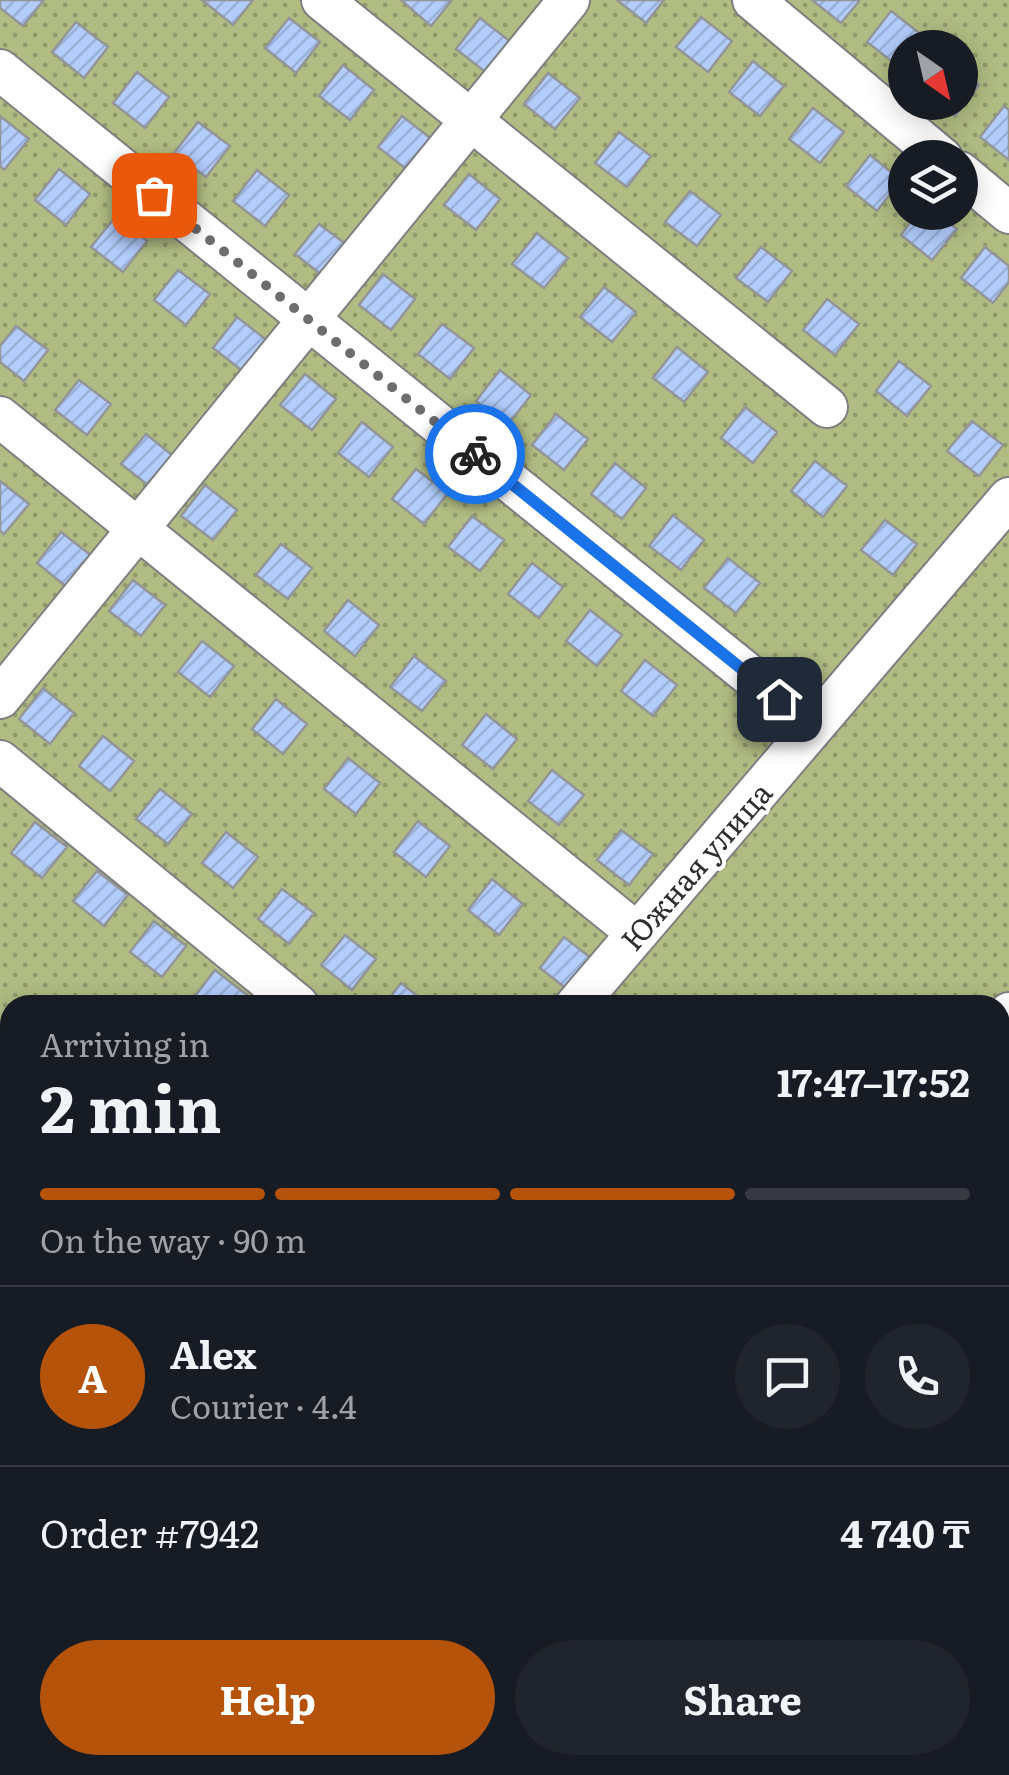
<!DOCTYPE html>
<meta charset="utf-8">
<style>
:root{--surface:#171b24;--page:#20242c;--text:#f1f3f6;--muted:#9ea1a6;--line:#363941;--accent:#b45309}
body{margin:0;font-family:Literata,serif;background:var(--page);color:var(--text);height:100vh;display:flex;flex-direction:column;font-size:38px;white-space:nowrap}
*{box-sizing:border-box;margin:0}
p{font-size:32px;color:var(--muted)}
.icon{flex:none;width:55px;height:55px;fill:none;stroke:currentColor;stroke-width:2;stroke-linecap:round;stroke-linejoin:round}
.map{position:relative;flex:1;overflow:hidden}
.sheet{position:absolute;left:0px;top:995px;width:1010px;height:780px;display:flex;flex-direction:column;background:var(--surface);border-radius:30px 30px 0 0;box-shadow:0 5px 25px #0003}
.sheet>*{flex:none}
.needle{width:65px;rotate:146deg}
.controls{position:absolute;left:888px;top:30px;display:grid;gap:20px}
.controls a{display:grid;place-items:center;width:90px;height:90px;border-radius:50%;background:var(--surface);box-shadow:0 5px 25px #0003;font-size:50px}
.pin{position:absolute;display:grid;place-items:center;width:85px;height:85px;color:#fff;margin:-42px;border-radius:20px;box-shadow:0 5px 15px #0006}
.courier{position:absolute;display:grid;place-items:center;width:100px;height:100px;margin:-50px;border:8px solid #1a73e8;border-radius:50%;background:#fff;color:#222;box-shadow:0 2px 12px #0007}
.summary em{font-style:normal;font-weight:700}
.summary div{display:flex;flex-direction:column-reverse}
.summary{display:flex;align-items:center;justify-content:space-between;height:170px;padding:0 40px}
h1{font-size:65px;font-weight:700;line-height:75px}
.bar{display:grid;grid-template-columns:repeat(4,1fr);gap:15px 10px;align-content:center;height:120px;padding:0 40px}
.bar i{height:12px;border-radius:8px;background:var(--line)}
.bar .active{background:var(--accent)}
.bar p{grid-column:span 4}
.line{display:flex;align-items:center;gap:25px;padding:0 40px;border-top:2px solid var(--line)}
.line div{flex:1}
.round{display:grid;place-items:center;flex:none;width:105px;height:105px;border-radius:52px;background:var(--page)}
.button{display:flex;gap:20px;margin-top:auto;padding:20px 40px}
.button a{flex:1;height:115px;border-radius:60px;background:var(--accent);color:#fff;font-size:40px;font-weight:700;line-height:115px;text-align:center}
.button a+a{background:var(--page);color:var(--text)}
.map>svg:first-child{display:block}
.garden{fill:url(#garden-dots);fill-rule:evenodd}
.building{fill:url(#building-hatch);stroke:#949596;stroke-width:2.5}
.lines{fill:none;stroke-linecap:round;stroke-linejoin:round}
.minor-casing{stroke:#7e7f80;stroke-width:44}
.path{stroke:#9c9d9e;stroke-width:5;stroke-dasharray:5 8;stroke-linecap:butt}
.minor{stroke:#fff;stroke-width:40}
.done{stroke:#6c6d6e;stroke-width:10;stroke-dasharray:0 18}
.route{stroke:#1a73e8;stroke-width:12}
.labels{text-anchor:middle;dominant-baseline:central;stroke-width:8;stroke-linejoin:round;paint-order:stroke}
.street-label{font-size:30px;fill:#2e2f2f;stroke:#fff}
</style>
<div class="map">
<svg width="1009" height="1775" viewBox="0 0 1009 1775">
<defs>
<pattern id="garden-dots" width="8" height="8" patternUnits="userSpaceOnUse" patternTransform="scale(2.5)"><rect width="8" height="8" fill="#b1bc83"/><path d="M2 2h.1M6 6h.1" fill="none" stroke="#90996c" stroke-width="1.8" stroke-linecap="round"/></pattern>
<pattern id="building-hatch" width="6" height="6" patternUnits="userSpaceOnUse" patternTransform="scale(2.5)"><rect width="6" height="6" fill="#b2cdfc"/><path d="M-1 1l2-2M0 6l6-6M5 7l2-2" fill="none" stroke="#99b0d8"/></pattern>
</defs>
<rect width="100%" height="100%" fill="#dfe0e2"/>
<path class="garden" d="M0,0H1009V1554L1000,1547V1005H10V1671L0,1683ZM905,48H960V102H905ZM905,158H960V212H905Z"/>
<path class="building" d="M0,0H44L23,26L0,8Z
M202,0H253L233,25Z
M401,0H452L431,26Z
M617,0H664L646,23Z
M812,0H860L841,23Z
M891,11L923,36L913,48H905L899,67L867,42Z
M701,17L732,41L708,72L676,47Z
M289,18L320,42L296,73L265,48Z
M480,18L512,43L488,74L456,49Z
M76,22L108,47L84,78L52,52Z
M753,61L784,86L760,116L729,92Z
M343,65L374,90L350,120L319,96Z
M960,70L979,85L955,116L938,102H960Z
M137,72L169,97L145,128L113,103Z
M548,73L580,98L555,129L524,104Z
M1004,106L1009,110V160L980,137Z
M813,108L844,132L820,163L789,139Z
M0,116L29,139L4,170L0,166Z
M402,116L434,141L410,172L378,147Z
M198,122L230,146L206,177L174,153Z
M619,132L651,156L627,187L595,163Z
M870,155L901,180L877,211L846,186Z
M59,169L90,194L66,225L35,200Z
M257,170L289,195L265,226L233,201Z
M469,174L500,199L476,230L444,205Z
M690,191L721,215L697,246L665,222Z
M918,212H935L957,229L932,260L901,235Z
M116,216L147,241L123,272L91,247Z
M319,224L351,248L327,279L295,254Z
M537,233L568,258L544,288L512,264Z
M761,247L792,271L768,302L736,278Z
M985,247L1009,266V282L993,303L961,278Z
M178,270L210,294L186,325L154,300Z
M383,274L415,299L391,330L359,305Z
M604,287L636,312L612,342L580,317Z
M827,299L859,324L835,355L803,330Z
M237,317L269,342L245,373L213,348Z
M442,324L474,348L450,379L418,354Z
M16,326L48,350L24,381L0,362V346Z
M677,347L708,372L684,402L653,378Z
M899,361L931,386L907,416L876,391Z
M500,370L531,395L507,426L476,401Z
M305,374L336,399L312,430L280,405Z
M79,380L111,404L87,435L55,410Z
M745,407L777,432L753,463L721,438Z
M556,414L588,439L564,470L532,445Z
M972,421L1003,445L979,476L947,451Z
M362,422L393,447L369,477L338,453Z
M146,434L177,459L153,489L121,464Z
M815,461L847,486L823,517L791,491Z
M615,463L646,488L622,519L591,494Z
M416,469L448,493L424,524L392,499Z
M0,481L29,504L4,534L0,531Z
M205,485L237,510L213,540L181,516Z
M673,515L704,540L681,570L649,546Z
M472,516L504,540L480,571L448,547Z
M885,520L917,544L893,575L861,550Z
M61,532L93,557L68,588L37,563Z
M281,544L312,568L288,599L256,575Z
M728,558L760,583L736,613L704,588Z
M532,563L563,587L539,618L508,594Z
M133,580L165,605L141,636L109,611Z
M348,600L379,625L355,656L324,631Z
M590,610L622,635L597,666L566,641Z
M202,641L234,666L210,697L178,672Z
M414,656L446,681L422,711L390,687Z
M645,660L677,685L653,716L621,691Z
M43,688L74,713L50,744L19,719Z
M276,699L307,724L283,754L252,729Z
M486,714L517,739L493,769L462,745Z
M103,736L134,761L110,791L79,766Z
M348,758L380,783L356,814L324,789Z
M552,770L584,795L559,825L528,801Z
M160,789L192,814L168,844L136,819Z
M418,821L450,846L426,877L394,852Z
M35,822L67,847L42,878L11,853Z
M621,830L653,854L629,885L597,860Z
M226,832L258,857L233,888L202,863Z
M97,871L128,895L104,926L73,901Z
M492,879L523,904L499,935L468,910Z
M282,889L314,913L289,944L258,919Z
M154,921L186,946L162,977L130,952Z
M345,935L376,959L352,990L321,965Z
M564,937L596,962L572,993L540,968Z
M215,970L247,995L239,1005H196L191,1001Z
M401,983L429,1005H384Z
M0,1362L10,1370V1404L2,1414Z
M0,1482L10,1490V1521L1,1532Z
M1001,1560L1009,1567L1008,1616L1000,1609Z
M7,1730L10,1765H31L23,1775L0,1774V1740Z
M318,1765H350L362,1774L311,1775Z"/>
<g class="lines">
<g class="minor-casing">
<path id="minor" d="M322,0L827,407
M753,0L942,158
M0,70L779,699
M960,172L1009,213
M0,417L637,933
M0,698L569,0
M0,761L298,1005
M576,1005L1009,498
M1000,1023L1009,1013
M0,1111L10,1120
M1000,1332L1009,1340
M0,1455L10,1464
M1000,1519L1009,1527
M0,1680L10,1668"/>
</g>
<path class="path" d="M1000,1667L1009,1656
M413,1775L421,1765
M910,1775L919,1765"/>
<use href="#minor" class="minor"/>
</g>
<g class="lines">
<path class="done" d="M154,195L475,454"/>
<path class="route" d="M475,454L779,699"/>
</g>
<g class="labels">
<g class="street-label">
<text transform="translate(695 865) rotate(-49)">Южная улица</text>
</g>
</g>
</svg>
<div class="controls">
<a><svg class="needle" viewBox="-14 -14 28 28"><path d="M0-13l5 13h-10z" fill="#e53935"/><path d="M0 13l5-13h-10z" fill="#9ea1a6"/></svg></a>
<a><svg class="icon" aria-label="layers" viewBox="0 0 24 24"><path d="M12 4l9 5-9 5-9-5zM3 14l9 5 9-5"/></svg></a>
</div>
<div class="pin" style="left:154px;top:195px;background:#ea580c"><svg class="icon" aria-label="bag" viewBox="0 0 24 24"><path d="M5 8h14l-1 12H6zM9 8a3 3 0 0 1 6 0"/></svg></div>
<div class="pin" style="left:779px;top:699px;background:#1f2937"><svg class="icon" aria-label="home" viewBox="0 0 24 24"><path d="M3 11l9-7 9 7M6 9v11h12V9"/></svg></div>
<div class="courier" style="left:475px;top:454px"><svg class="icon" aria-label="bike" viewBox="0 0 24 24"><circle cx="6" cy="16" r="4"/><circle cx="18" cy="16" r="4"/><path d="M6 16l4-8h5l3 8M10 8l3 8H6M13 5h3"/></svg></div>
<section class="sheet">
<div class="summary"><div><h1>2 min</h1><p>Arriving in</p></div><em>17:47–17:52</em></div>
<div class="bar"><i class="active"></i><i class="active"></i><i class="active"></i><i></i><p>On the way · 90 m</p></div>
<div class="line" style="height:180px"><b class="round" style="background:var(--accent);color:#fff">A</b><div><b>Alex</b><p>Courier · 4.4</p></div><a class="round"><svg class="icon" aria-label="chat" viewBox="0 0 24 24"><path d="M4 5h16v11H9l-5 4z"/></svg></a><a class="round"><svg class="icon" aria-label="phone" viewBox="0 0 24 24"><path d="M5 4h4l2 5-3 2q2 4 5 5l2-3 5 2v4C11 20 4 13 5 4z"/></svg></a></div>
<div class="line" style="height:130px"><div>Order #7942</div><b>4 740 ₸</b></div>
<div class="button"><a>Help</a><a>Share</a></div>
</section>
</div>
